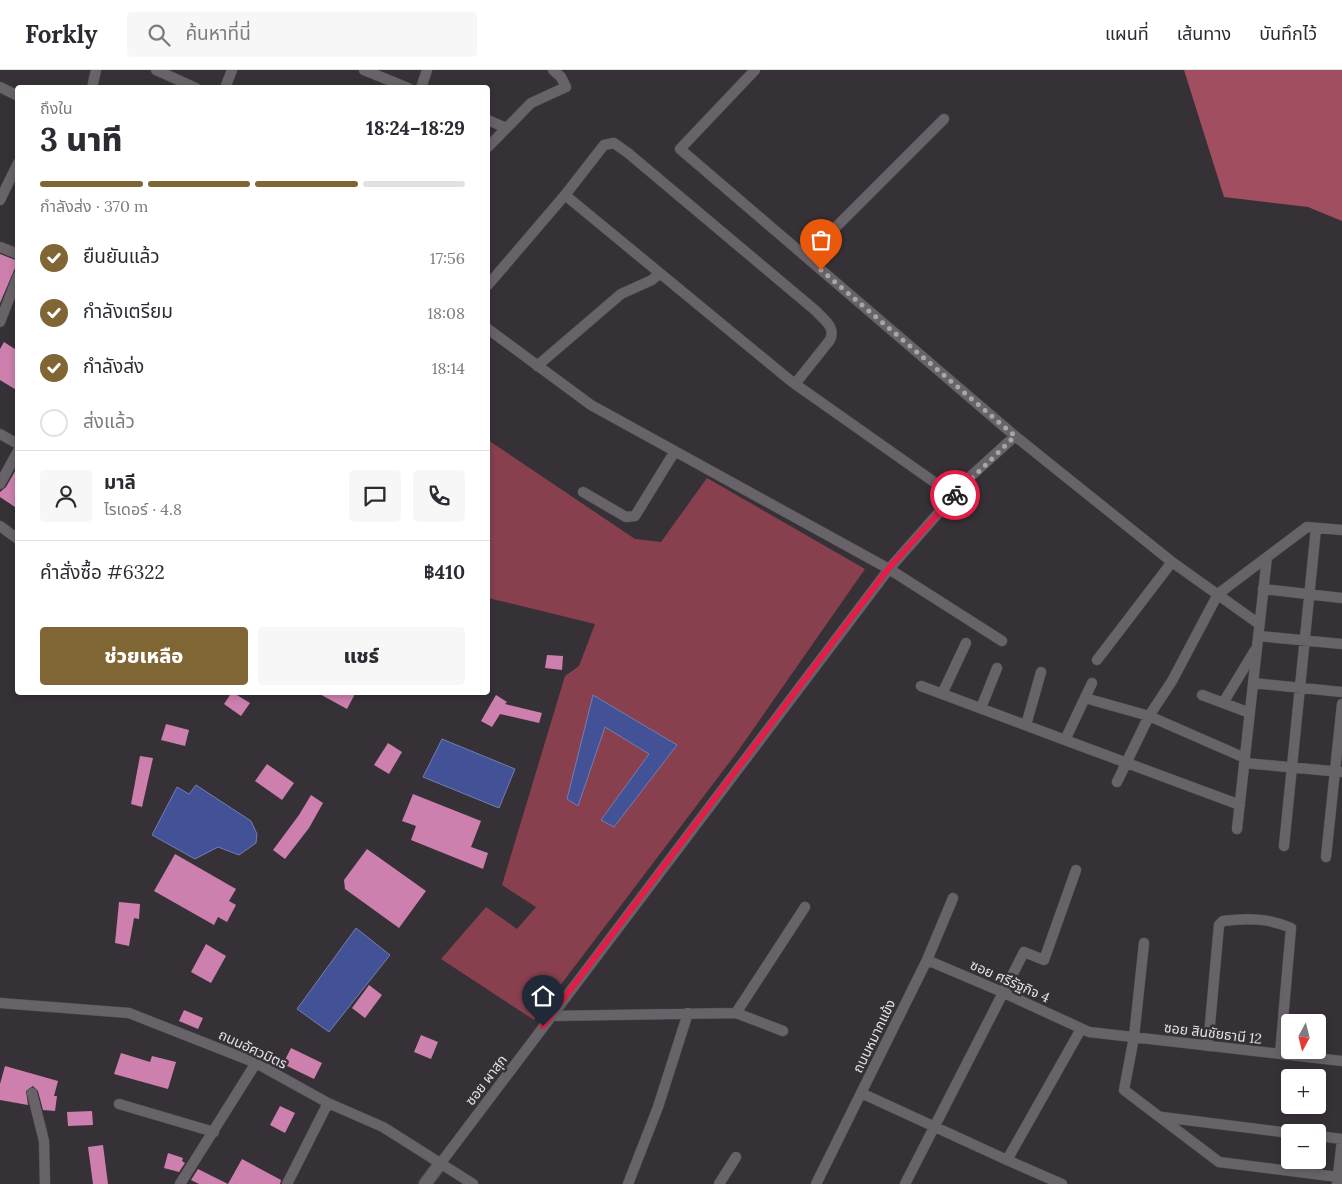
<!DOCTYPE html>
<html lang="th">
<meta charset="utf-8">
<style>
:root{--surface:#fff;--page:#f7f7f7;--text:#2b2b33;--muted:#7c7c81;--line:#e1e1e2;--accent:#806535}
body{margin:0;font-family:Lora,"Noto Sans Thai",serif;background:var(--page);color:var(--text);height:100vh;display:flex;flex-direction:column;font-size:19px;white-space:nowrap}
*{box-sizing:border-box;margin:0}
p{font-size:16px;color:var(--muted)}
.icon{flex:none;width:28px;height:28px;fill:none;stroke:currentColor;stroke-width:2;stroke-linecap:round;stroke-linejoin:round}
.map{position:relative;flex:1;overflow:hidden}
.panel{position:absolute;left:15px;top:15px;width:475px;height:610px;display:flex;flex-direction:column;background:var(--surface);border-radius:5px;box-shadow:0 2px 8px #0003}
.panel>*{flex:none}
.needle{width:32px;rotate:187deg}
.controls{position:absolute;left:1281px;top:944px;display:grid;gap:10px}
.controls a{display:grid;place-items:center;width:45px;height:45px;border-radius:5px;background:var(--surface);box-shadow:0 2px 8px #0003;font-size:25px}
.pin{position:absolute;display:grid;place-items:center;width:42px;height:42px;color:#fff;margin:-51px -21px;border-radius:50% 50% 50% 0;rotate:-45deg;box-shadow:0 0 5px #0007}
.pin .icon{rotate:45deg}
.courier{position:absolute;display:grid;place-items:center;width:50px;height:50px;margin:-25px;border:4px solid #e11d48;border-radius:50%;background:#fff;color:#222;box-shadow:0 1px 6px #0007}
.headline em{font-style:normal;font-weight:800}
.headline div{display:flex;flex-direction:column-reverse}
.headline{display:flex;align-items:center;justify-content:space-between;height:85px;padding:0 25px}
h1{font-size:32px;font-weight:800;line-height:38px}
.bar{display:grid;grid-template-columns:repeat(4,1fr);gap:8px 5px;align-content:center;height:60px;padding:0 25px}
.bar i{height:6px;border-radius:4px;background:var(--line)}
.bar .on{background:var(--accent)}
.bar p{grid-column:span 4}
.line{display:flex;align-items:center;gap:12px;padding:0 25px;border-top:1px solid var(--line)}
.line div{flex:1}
.round{display:grid;place-items:center;flex:none;width:52px;height:52px;border-radius:5px;background:var(--page)}
ol{padding:0 25px;list-style:none}
li{display:flex;align-items:center;gap:15px;height:55px}
li p{margin-inline-start:auto}
li .icon{padding:5px;border-radius:50%;background:var(--accent);color:#fff;stroke-width:4}
li:last-child{color:var(--muted)}
li i{width:28px;height:28px;border:2px solid var(--line);border-radius:50%}
.action{display:flex;gap:10px;margin-top:auto;padding:10px 25px}
.action a{flex:1;height:58px;border-radius:5px;background:var(--accent);color:#fff;font-size:20px;font-weight:800;line-height:58px;text-align:center}
.action a+a{background:var(--page);color:var(--text)}
header{display:flex;align-items:center;gap:30px;box-sizing:border-box;height:70px;padding:0 25px;background:var(--surface);border-bottom:1px solid var(--line)}
header strong{font-size:24px}
nav{display:flex;gap:28px;margin-inline-start:auto;font-size:18px}
.search{width:350px;height:45px;background:var(--page);display:flex;align-items:center;gap:12px;box-sizing:border-box;padding:0 18px;border-radius:5px;color:var(--muted);font-size:19px}
.map>svg:first-child{display:block}
.green{fill:#88404f}
.forest{fill:#a24e61}
.water{fill:#435296;stroke:#747dae}
.building{fill:#cd80ae}
.lines{fill:none;stroke-linecap:round;stroke-linejoin:round}
.minor-casing{stroke:#524d53;stroke-width:11}
.tertiary-casing{stroke:#524d53;stroke-width:14}
.minor{stroke:#686369;stroke-width:10}
.tertiary{stroke:#686369;stroke-width:12}
.done{stroke:#a8a4a9;stroke-width:5;stroke-dasharray:0 9}
.route{stroke:#e11d48;stroke-width:6}
.labels{text-anchor:middle;dominant-baseline:central;stroke-width:5;stroke-linejoin:round;paint-order:stroke}
.street-label{font-size:14px;fill:#e5e2e6;stroke:#363137}
</style>
<header>
<strong>Forkly</strong>
<div class="search"><svg class="icon" aria-label="search" viewBox="0 0 24 24"><circle cx="10" cy="10" r="6"/><path d="M15 15l6 6"/></svg>ค้นหาที่นี่</div>
<nav><a>แผนที่</a><a>เส้นทาง</a><a>บันทึกไว้</a></nav>
</header>
<div class="map">
<svg width="1342" height="1114" viewBox="0 0 1342 1114">
<rect width="100%" height="100%" fill="#363137"/>
<path class="green" d="M488,370L635,469L661,472L707,408L865,499L738,681L534,950L441,889L486,837L517,859L536,837L502,815L565,606L579,596L595,554L488,528Z"/>
<path class="forest" d="M1184,0H1342V151L1308,137L1224,127Z"/>
<path class="water" d="M593,625L677,675L614,757L601,750L649,684L605,657L578,736L567,729Z
M442,669L515,699L499,738L423,707Z
M196,715L251,751L257,764L256,773L239,785L218,777L195,789L152,765L177,717L189,724Z
M356,858L390,885L329,962L297,939Z"/>
<path class="building" d="M0,184L18,191L0,233Z
M4,272L18,281V321L0,310V279Z
M18,396V439L0,427V422L6,417Z
M547,585L563,586L562,600L545,598Z
M232,622L250,633L241,646L224,634Z
M316,622H356L347,639Z
M496,625L507,632L505,634L542,643L539,653L500,644L492,657L481,651Z
M166,654L189,660L185,676L161,670Z
M388,673L402,682L389,704L374,695Z
M140,686L153,688L142,737L131,734Z
M267,694L294,713L282,730L255,711Z
M413,724L481,751L471,777L488,783L483,799L411,770L416,756L402,751Z
M311,725L323,733L309,758L285,789L273,780L299,745Z
M367,779L426,821L399,858L345,819L344,810Z
M175,784L236,819L229,831L236,835L227,852L218,847L214,855L154,821Z
M119,832L140,834L139,849L134,848L129,876L115,873Z
M206,874L226,886L211,913L191,902Z
M369,915L382,925L365,948L352,938Z
M184,940L203,948L198,959L179,951Z
M421,965L438,972L431,989L414,982Z
M291,978L322,993L314,1009L283,994Z
M121,983L150,992L152,986L176,992L168,1019L114,1004Z
M5,996L58,1011L54,1026H57L55,1041L43,1040L38,1021L33,1016L26,1021L28,1035L0,1030V1014Z
M280,1036L295,1043L285,1063L270,1055Z
M92,1041L93,1055L68,1056L67,1042Z
M103,1075L108,1114H93L88,1077Z
M168,1083L183,1088L182,1091L185,1093L179,1102L164,1098Z
M242,1089L281,1110L280,1114H228Z
M198,1099L228,1114H199L191,1110Z"/>
<g class="lines">
<g class="minor-casing">
<path id="minor" d="M156,0L196,18
M364,0L408,18
M755,0L680,79L1015,366L1172,492L1097,590
M0,17L18,26
M92,18L96,0
M225,18L232,0
M421,18L427,0
M488,50L506,58
M488,77L531,33L566,17L561,7L553,0
M0,130L18,93
M0,177L18,184
M806,187L944,49
M488,215L565,125
M0,252L18,206
M488,259L591,335L889,499L1002,571
M537,296L621,224L652,210L659,203
M795,314L830,270C836,257 824,250 816,241L628,83L614,73L604,75L565,125L786,307L795,314L954,426
M0,364L18,374
M0,414L18,381
M583,422L626,447L635,446L675,381
M0,456L18,469
M1172,492L1259,554
M1263,519L1342,528
M1258,566L1342,574
M1092,613L1065,670L1240,735
M1253,613L1342,622
M921,616L1065,670
M942,624L966,573
M1202,625L1250,643
M1085,628L1149,646L1245,688
M1223,633L1255,580
M981,638L997,598
M1026,655L1041,602
M1244,693L1342,702
M1117,712L1149,646L1172,611L1218,524L1307,457L1342,460
M1237,759L1267,487
M1284,776L1316,458
M1326,787L1342,634
M1144,873L1134,967L1124,1020L1219,1092L1338,1107
M927,890L1002,922L1089,962L1342,991
M0,933L129,943L256,993L328,1033L383,1057L473,1114
M736,943L805,837
M550,946L736,943L783,961
M1208,976L1219,855L1223,851C1247,848 1269,848 1291,858L1280,984
M32,1023L44,1071L45,1114
M861,1023L1007,1090L1081,959
M119,1034L214,1062
M1162,1047L1290,1063
M1318,1066L1342,1069
M1007,1090L1062,1114
M440,1094L889,499L971,406L1015,366
M180,1114L256,993
M287,1114L328,1033
M628,1114L658,1037L688,943
M719,1114L736,1087
M816,1114L927,890L953,828
M905,1114L1024,882L1044,890L1076,800
M1337,1114L1342,1070"/>
</g>
<g class="tertiary-casing">
<path id="tertiary" d="M425,1114L440,1094"/>
</g>
<use href="#minor" class="minor"/>
<use href="#tertiary" class="tertiary"/>
</g>
<g class="lines">
<path class="done" d="M821,200L1015,366L955,425"/>
<path class="route" d="M543,956L888,499L955,425"/>
</g>
<g class="labels">
<g class="street-label">
<text transform="translate(1010 911) rotate(24)">ซอย ศรีรัฐกิจ 4</text>
<text transform="translate(1213 963) rotate(7)">ซอย สินชัยธานี 12</text>
<text transform="translate(874 966) rotate(-64)">ถนนหมากแข้ง</text>
<text transform="translate(253 979) rotate(25)">ถนนอัศวมิตร</text>
<text transform="translate(486 1010) rotate(-53)">ซอย ผาสุก</text>
</g>
</g>
</svg>
<div class="controls">
<a><svg class="needle" viewBox="-14 -14 28 28"><path d="M0-13l5 13h-10z" fill="#e53935"/><path d="M0 13l5-13h-10z" fill="#7c7c81"/></svg></a>
<a>+</a>
<a>−</a>
</div>
<div class="pin" style="left:821px;top:200px;background:#ea580c"><svg class="icon" aria-label="bag" viewBox="0 0 24 24"><path d="M5 8h14l-1 12H6zM9 8a3 3 0 0 1 6 0"/></svg></div>
<div class="pin" style="left:543px;top:956px;background:#1f2937"><svg class="icon" aria-label="home" viewBox="0 0 24 24"><path d="M3 11l9-7 9 7M6 9v11h12V9"/></svg></div>
<div class="courier" style="left:955px;top:425px"><svg class="icon" aria-label="bike" viewBox="0 0 24 24"><circle cx="6" cy="16" r="4"/><circle cx="18" cy="16" r="4"/><path d="M6 16l4-8h5l3 8M10 8l3 8H6M13 5h3"/></svg></div>
<section class="panel">
<div class="headline"><div><h1>3 นาที</h1><p>ถึงใน</p></div><em>18:24–18:29</em></div>
<div class="bar"><i class="on"></i><i class="on"></i><i class="on"></i><i></i><p>กำลังส่ง · 370 m</p></div>
<ol>
<li><svg class="icon" aria-label="check" viewBox="0 0 24 24"><path d="M5 12l5 5 9-10"/></svg>ยืนยันแล้ว<p>17:56</p></li>
<li><svg class="icon" aria-label="check" viewBox="0 0 24 24"><path d="M5 12l5 5 9-10"/></svg>กำลังเตรียม<p>18:08</p></li>
<li><svg class="icon" aria-label="check" viewBox="0 0 24 24"><path d="M5 12l5 5 9-10"/></svg>กำลังส่ง<p>18:14</p></li>
<li><i></i>ส่งแล้ว</li>
</ol>
<div class="line" style="height:90px"><a class="round"><svg class="icon" aria-label="person" viewBox="0 0 24 24"><circle cx="12" cy="8" r="4"/><path d="M4 21q1-7 8-7t8 7"/></svg></a><div><b>มาลี</b><p>ไรเดอร์ · 4.8</p></div><a class="round"><svg class="icon" aria-label="chat" viewBox="0 0 24 24"><path d="M4 5h16v11H9l-5 4z"/></svg></a><a class="round"><svg class="icon" aria-label="phone" viewBox="0 0 24 24"><path d="M5 4h4l2 5-3 2q2 4 5 5l2-3 5 2v4C11 20 4 13 5 4z"/></svg></a></div>
<div class="line" style="height:65px"><div>คำสั่งซื้อ #6322</div><b>฿410</b></div>
<div class="action"><a>ช่วยเหลือ</a><a>แชร์</a></div>
</section>
</div>
